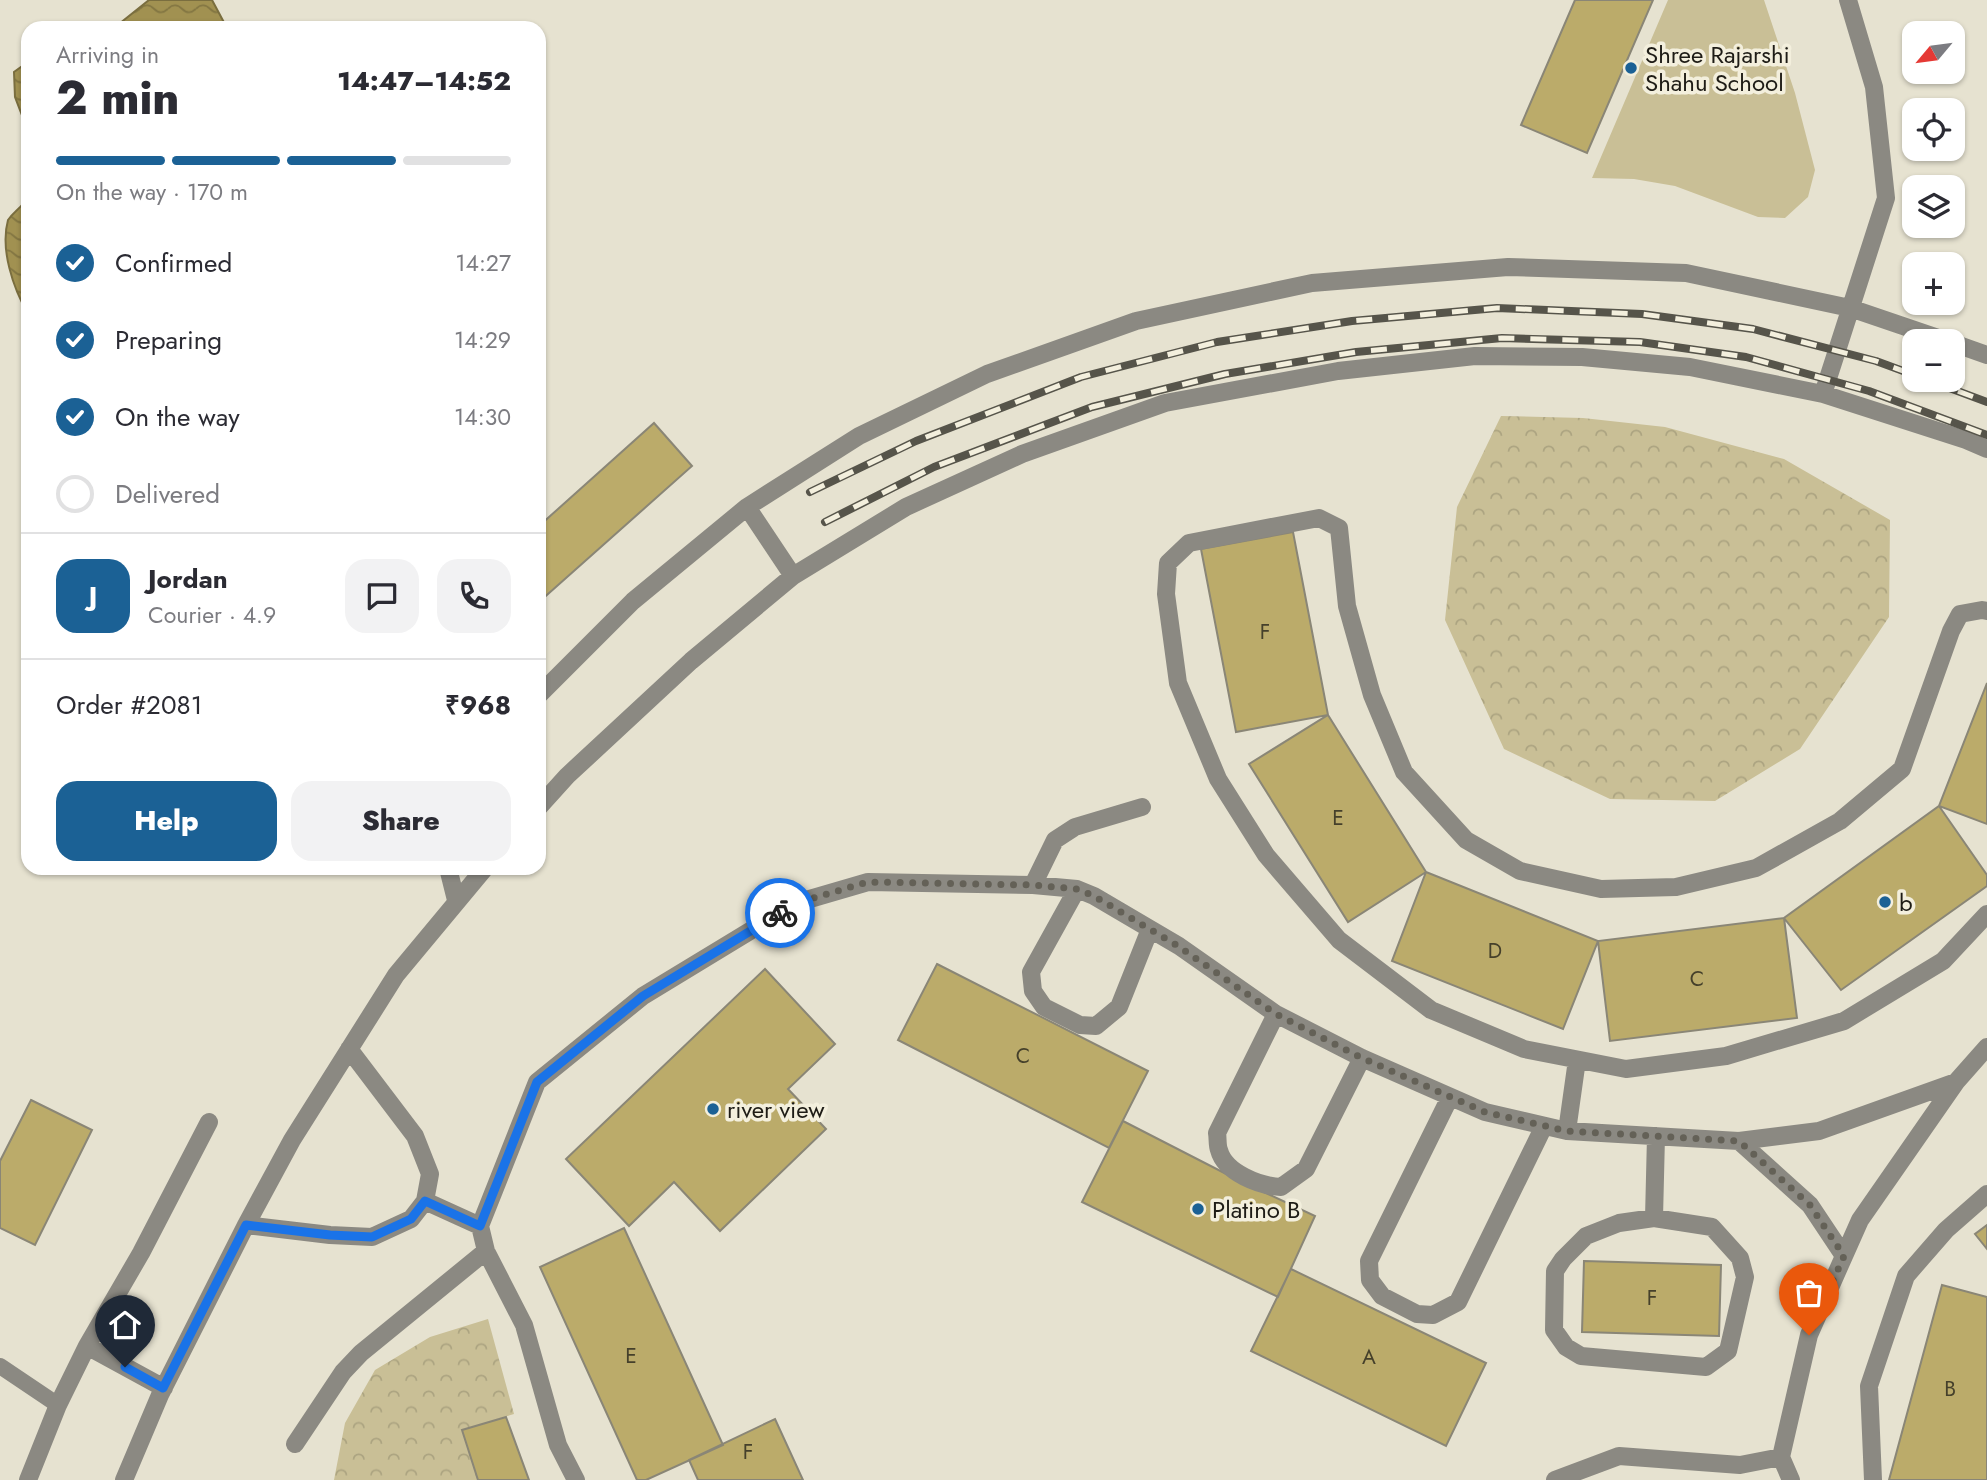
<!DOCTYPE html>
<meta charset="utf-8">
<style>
:root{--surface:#fff;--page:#f2f2f3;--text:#2b2b33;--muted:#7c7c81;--line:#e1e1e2;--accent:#1b6195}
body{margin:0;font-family:Jost,sans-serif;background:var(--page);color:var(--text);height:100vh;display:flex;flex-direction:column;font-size:26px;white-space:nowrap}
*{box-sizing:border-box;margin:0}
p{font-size:23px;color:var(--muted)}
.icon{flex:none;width:38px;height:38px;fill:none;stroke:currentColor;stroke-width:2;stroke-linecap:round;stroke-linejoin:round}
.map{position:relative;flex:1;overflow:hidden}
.panel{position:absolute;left:21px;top:21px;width:525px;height:854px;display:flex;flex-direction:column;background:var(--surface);border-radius:21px;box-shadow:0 2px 5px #0004}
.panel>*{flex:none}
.needle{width:46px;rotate:241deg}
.fabs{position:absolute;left:1902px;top:21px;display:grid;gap:14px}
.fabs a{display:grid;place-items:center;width:63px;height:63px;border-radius:14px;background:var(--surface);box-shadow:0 2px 5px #0004;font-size:35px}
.pin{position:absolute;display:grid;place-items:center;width:60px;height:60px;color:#fff;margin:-72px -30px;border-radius:50% 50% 50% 0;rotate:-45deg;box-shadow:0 0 7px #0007}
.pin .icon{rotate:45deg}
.courier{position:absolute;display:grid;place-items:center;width:70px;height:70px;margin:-35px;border:5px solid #1a73e8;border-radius:50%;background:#fff;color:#222;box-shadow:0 2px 9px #0007}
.headline em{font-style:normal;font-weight:800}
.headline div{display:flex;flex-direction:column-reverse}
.headline{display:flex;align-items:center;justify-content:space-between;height:119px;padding:0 35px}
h1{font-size:46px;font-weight:800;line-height:52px}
.bar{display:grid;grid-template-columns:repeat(4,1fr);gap:10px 7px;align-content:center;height:84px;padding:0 35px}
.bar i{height:9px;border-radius:5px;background:var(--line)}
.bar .active{background:var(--accent)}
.bar p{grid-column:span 4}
.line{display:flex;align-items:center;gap:18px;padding:0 35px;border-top:2px solid var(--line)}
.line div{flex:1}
.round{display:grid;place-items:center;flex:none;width:74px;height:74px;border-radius:21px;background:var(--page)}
ol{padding:0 35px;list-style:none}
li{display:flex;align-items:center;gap:21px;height:77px}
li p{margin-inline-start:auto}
li .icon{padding:7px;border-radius:50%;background:var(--accent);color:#fff;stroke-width:4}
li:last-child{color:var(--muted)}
li i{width:38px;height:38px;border:4px solid var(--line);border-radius:50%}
.button{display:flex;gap:14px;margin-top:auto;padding:14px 35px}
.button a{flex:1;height:80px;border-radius:21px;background:var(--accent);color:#fff;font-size:28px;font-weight:800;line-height:80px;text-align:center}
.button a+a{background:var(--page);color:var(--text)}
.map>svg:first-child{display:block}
.park{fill:url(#park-crowns)}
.garden{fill:#c9bf96}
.water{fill:url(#water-waves);stroke:#7a6e3f;stroke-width:2}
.building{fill:#bbab6a;stroke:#8a8676;stroke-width:2}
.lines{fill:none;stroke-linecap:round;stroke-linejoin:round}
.lane{stroke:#8b8982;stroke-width:16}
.street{stroke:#8b8982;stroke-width:18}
.rail-casing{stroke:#56544a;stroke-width:8}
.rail{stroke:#f3efdd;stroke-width:5;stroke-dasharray:16;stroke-linecap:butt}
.done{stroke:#646157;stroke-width:7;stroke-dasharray:0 12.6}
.route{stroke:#1a73e8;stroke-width:9}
.poi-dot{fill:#1b6195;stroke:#f3efdd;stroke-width:2.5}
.labels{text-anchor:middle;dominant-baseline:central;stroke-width:7;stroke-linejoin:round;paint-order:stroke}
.number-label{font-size:21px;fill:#45402b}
.poi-label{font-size:24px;fill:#1e1c16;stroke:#f3efdd;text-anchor:start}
</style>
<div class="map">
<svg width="1987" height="1480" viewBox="0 0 1987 1480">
<defs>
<pattern id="park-crowns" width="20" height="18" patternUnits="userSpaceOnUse" patternTransform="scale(1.75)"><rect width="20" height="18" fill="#c9bf96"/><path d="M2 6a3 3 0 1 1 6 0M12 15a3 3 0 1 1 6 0" fill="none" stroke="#aca481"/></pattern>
<pattern id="water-waves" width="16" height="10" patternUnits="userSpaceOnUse" patternTransform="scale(1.75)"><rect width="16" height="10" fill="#a19151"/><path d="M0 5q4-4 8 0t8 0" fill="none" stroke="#837642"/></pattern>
</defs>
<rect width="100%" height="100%" fill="#e6e2d0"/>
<path class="park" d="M1501,416L1583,418L1665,427L1784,459L1890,520L1889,617L1800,749L1715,801L1610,799L1504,749L1445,620L1457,507Z
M488,1319L514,1414L462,1430L478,1480H334L345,1423L375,1370L430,1337Z"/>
<path class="garden" d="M1668,0H1764L1795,93L1815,170L1808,197L1785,218L1758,217L1675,186L1634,179L1592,178Z"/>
<path class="water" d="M149,0H212L227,28H114Z
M28,62V131L15,97L14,72Z
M28,194V314C13,288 0,249 8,220C16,209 23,208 28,194Z"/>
<path class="building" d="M1575,0H1653L1587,153L1521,125Z
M654,423L692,466L539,602V526Z
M1293,532L1328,715L1236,732L1201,549Z
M1987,683V824L1939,806Z
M1328,715L1426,872L1348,922L1249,764Z
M1939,806L1987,875V886L1841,990L1784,918Z
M1426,872L1598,941L1563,1029L1392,961Z
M1784,918L1797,1018L1610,1041L1598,941Z
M937,964L1148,1071L1109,1148L898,1040Z
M765,969L835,1044L788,1089L826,1129L720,1231L674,1182L629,1226L566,1159Z
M31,1100L92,1130L35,1245L0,1228V1161Z
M1123,1121L1238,1180L1315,1216L1278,1297L1082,1202Z
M1987,1225V1249L1975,1234Z
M624,1228L723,1445L646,1480H637L540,1267Z
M1584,1261L1721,1265L1719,1336L1582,1332Z
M1291,1269L1486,1363L1446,1446L1251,1351Z
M1942,1285L1987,1297V1480H1889Z
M506,1417L529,1480H478L462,1430Z
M775,1419L803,1480H698L689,1460Z"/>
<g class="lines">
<path class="lane" d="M0,1366L58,1405"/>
<path class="street" d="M1953,343L1987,355
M1823,394L1886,198L1874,87L1848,0
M747,507L793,576
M1987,611L1982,610L1960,614L1951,631L1902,769L1840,821L1756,868L1676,887L1601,889L1520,871L1466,840L1404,772L1372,695L1347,606L1339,528L1319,518L1189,543L1168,563L1166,594L1178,683L1218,779L1266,855L1339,940L1431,1010L1524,1049L1626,1069L1726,1056L1844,1021L1943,961L1987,914
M539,695L633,601L747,507L859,436L987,374L1136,321L1312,283L1508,267L1686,273L1850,308L1947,341
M539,807L567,776L691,661L793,576L906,507L1022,454L1165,403L1338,371L1475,356L1582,357L1690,367L1823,394L1966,440L1987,449
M448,868L456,900
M1033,885L1055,840L1075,827L1142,807
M1077,889L1031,972L1033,991L1044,1007L1080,1025L1096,1026L1119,1007L1150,929
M1276,1014L1217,1133C1218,1138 1217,1145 1219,1150C1225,1173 1260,1186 1281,1187L1306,1169L1362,1058
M1450,1097L1369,1261L1370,1280L1382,1296L1417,1314L1433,1315L1458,1302L1544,1126
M1567,1131L1577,1060
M1739,1141L1810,1205L1844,1256
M425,1201L480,1226L486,1251L524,1325L558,1445L576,1480
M1654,1218L1712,1227L1740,1258L1745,1277L1728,1351L1706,1367L1581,1356L1566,1347L1554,1330L1555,1271L1563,1259L1586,1236L1619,1223Z
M1654,1218L1656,1136
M246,1225L330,1235L372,1237L411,1219L425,1201L430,1174L415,1136L349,1049
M480,1226L537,1082L643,996L796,903L868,882L1033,885L1077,889L1094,896L1179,946L1276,1014L1362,1058L1485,1112L1567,1131L1739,1141L1819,1131L1956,1082
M87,1346L164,1388
M295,1444L343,1372L361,1353L486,1251
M28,1480L58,1405L87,1346L141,1253L209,1122
M124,1480L160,1395L246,1225L292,1140L396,975L485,868
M1555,1480L1619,1456L1740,1465L1781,1457
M1791,1480L1781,1457L1809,1335L1860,1220L1956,1082L1987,1047
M1873,1480L1869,1386L1906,1276L1946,1230L1987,1194"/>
<g class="rail-casing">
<path id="rail" d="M1928,380L1987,402
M810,492L916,441L1081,377L1217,342L1352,321L1497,308L1642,314L1753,329L1876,361L1914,375
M825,522L934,467L1092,407L1225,374L1356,352L1502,338L1640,342L1746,357L1869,391L1987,435"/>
</g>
<use href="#rail" class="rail"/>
</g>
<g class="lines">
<path class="done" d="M780,913L796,903L868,882L1033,885L1077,889L1094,896L1178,946L1276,1014L1362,1058L1485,1112L1567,1131L1739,1141L1810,1205L1844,1256L1809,1335"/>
<path class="route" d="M125,1367L163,1388L246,1225L330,1235L372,1237L411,1219L425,1201L480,1226L537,1082L643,996L780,913"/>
</g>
<g class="poi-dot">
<circle cx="1631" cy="68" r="7"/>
<circle cx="1885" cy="902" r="7"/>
<circle cx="713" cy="1109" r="7"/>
<circle cx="1198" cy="1209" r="7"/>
</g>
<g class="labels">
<g class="number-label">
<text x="1265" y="632">F</text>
<text x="1338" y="818">E</text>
<text x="1495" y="951">D</text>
<text x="1697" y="979">C</text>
<text x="1023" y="1056">C</text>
<text x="1652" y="1298">F</text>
<text x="631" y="1356">E</text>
<text x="1369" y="1357">A</text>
<text x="1950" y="1389">B</text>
<text x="748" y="1452">F</text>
</g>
<g class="poi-label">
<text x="1645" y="54">Shree Rajarshi<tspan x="1645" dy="28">Shahu School</tspan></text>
<text x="1899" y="902">b</text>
<text x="727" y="1109">river view</text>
<text x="1212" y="1209">Platino B</text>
</g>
</g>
</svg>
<div class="fabs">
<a><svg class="needle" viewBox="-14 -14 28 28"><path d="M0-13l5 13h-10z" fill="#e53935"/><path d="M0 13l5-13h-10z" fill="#7c7c81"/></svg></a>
<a><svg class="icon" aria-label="locate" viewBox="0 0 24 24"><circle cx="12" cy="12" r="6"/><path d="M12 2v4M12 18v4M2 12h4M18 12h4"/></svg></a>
<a><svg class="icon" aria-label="layers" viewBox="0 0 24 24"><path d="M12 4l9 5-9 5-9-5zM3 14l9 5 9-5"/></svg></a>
<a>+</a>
<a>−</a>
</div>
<div class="pin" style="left:1809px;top:1335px;background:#ea580c"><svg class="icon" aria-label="bag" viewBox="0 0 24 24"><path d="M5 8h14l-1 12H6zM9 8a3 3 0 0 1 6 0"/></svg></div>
<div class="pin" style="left:125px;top:1367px;background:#1f2937"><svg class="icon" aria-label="home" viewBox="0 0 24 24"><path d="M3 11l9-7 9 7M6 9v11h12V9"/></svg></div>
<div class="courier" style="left:780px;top:913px"><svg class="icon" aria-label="bike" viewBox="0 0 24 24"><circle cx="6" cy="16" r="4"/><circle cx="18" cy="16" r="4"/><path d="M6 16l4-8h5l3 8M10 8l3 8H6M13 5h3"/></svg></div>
<section class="panel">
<div class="headline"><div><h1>2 min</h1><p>Arriving in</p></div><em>14:47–14:52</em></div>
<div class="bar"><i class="active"></i><i class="active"></i><i class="active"></i><i></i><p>On the way · 170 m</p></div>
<ol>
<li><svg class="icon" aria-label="check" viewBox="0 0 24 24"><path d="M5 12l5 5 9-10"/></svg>Confirmed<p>14:27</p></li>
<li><svg class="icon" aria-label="check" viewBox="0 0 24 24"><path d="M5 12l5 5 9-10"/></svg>Preparing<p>14:29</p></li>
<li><svg class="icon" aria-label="check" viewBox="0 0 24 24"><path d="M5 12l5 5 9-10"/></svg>On the way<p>14:30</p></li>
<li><i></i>Delivered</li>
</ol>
<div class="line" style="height:126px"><b class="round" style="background:var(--accent);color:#fff">J</b><div><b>Jordan</b><p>Courier · 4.9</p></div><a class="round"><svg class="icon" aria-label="chat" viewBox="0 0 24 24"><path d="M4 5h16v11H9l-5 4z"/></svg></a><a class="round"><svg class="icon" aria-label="phone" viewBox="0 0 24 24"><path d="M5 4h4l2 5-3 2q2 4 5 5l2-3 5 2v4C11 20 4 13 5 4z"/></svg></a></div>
<div class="line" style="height:91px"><div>Order #2081</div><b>₹968</b></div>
<div class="button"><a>Help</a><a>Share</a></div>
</section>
</div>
